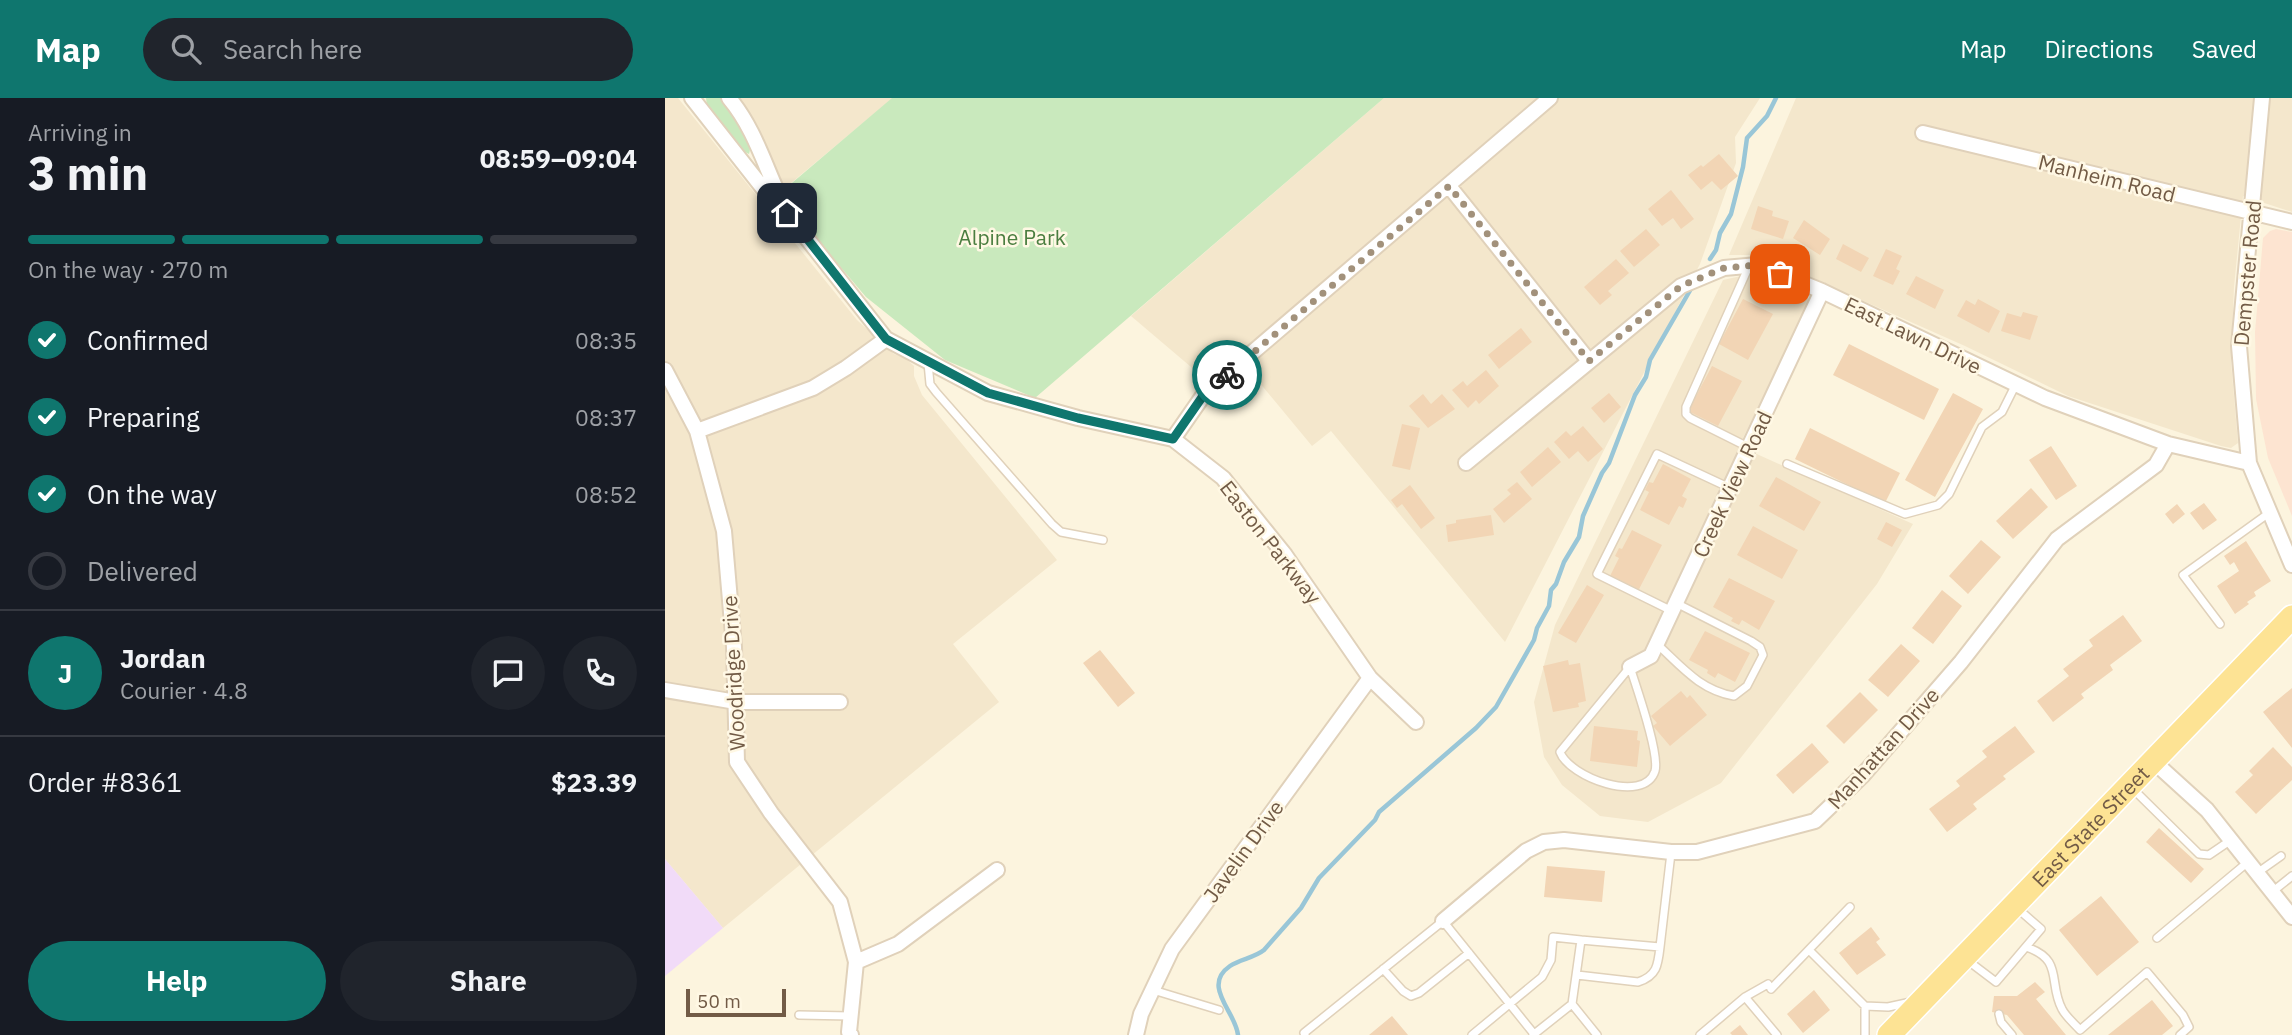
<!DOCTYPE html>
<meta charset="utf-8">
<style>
:root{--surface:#171b24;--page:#20242c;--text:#f1f3f6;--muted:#9ea1a6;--line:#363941;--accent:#0f766e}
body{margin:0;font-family:"IBM Plex Sans",sans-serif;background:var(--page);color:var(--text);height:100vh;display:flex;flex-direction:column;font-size:26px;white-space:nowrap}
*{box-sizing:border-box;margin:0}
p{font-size:23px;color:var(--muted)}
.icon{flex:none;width:38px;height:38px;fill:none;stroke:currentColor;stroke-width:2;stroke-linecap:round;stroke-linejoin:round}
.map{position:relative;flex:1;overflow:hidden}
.sheet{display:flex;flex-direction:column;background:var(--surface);width:665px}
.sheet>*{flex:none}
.scale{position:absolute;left:21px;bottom:18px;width:100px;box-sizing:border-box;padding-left:7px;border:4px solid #725b46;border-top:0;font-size:19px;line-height:24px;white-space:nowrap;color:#725b46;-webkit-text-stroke:5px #fff8e4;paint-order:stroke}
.pin{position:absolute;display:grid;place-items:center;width:60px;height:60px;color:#fff;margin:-30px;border-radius:14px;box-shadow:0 4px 10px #0006}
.courier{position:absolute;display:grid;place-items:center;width:70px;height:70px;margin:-35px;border:5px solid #0f766e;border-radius:50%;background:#fff;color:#222;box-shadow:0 2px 9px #0007}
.summary em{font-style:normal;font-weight:700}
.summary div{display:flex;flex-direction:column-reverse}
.summary{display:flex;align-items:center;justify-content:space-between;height:119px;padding:0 28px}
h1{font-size:46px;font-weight:700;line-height:52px}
.bar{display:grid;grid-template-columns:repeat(4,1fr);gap:10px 7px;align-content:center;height:84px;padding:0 28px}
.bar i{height:9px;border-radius:5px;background:var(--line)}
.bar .current{background:var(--accent)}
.bar p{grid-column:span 4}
.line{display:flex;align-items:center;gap:18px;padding:0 28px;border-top:2px solid var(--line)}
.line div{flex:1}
.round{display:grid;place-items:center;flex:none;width:74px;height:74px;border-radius:37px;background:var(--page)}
ol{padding:0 28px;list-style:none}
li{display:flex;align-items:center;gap:21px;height:77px}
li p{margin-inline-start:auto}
li .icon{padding:7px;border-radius:50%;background:var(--accent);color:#fff;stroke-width:4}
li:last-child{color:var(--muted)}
li i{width:38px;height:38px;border:4px solid var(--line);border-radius:50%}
.cta{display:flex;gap:14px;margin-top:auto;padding:14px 28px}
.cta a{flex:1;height:80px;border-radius:42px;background:var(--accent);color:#fff;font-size:28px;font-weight:700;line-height:80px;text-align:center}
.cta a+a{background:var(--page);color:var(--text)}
header{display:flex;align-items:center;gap:42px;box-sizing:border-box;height:98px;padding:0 35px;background:var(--accent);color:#fff}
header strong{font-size:33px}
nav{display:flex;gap:38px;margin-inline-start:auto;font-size:24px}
.search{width:490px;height:63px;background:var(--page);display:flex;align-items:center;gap:18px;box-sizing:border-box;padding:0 24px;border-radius:38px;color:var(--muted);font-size:26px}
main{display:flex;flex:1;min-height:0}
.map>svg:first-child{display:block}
.residential{fill:#f4e7cc}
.commercial{fill:#fde4d1}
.education{fill:#f1dbf8}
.green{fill:#c9e9bd}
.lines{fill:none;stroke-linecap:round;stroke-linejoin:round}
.stream{stroke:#99c6d7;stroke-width:4.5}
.building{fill:#f2d5b5}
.service-casing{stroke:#e0d1ba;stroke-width:10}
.minor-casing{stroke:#e0d1ba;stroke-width:18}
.primary-casing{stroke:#fff;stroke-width:26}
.service{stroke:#fff;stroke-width:7}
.minor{stroke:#fff;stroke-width:14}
.primary{stroke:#fde394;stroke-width:23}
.done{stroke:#a2917b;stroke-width:7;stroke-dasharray:0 12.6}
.route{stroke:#0f766e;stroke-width:9}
.labels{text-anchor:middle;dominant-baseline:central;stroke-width:5;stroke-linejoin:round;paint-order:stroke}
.street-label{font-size:21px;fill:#725b46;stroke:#fff8e4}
.park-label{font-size:21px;fill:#4b7e40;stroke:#fff8e4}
</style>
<header>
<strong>Map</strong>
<div class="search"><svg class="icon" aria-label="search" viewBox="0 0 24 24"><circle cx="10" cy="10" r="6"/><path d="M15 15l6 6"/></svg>Search here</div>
<nav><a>Map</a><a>Directions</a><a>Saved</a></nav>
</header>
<main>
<section class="sheet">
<div class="summary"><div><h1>3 min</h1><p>Arriving in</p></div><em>08:59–09:04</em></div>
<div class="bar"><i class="current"></i><i class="current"></i><i class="current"></i><i></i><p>On the way · 270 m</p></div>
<ol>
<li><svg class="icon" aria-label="check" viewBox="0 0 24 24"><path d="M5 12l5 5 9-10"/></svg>Confirmed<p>08:35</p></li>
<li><svg class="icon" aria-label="check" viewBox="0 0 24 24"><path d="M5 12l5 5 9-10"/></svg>Preparing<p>08:37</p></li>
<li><svg class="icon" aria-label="check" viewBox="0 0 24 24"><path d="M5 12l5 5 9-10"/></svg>On the way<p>08:52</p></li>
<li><i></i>Delivered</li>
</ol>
<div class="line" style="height:126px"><b class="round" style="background:var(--accent);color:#fff">J</b><div><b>Jordan</b><p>Courier · 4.8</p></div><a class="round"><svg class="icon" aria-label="chat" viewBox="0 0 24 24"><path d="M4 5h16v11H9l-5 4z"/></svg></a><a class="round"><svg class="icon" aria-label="phone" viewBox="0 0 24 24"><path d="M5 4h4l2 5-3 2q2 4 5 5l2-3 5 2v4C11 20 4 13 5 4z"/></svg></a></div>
<div class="line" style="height:91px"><div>Order #8361</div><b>$23.39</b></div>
<div class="cta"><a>Help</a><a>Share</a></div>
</section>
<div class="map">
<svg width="1627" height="937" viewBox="0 0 1627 937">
<rect width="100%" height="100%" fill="#fcf4de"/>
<path class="residential" d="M0,0H13L192,222L229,256L240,260L249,268V278L257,297L392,462L288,546L334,604L58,830L0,761Z
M73,0H228L120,90L105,62L92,29Z
M719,0H1095L1070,39L1071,65L1035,166L840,544L666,333L647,348L570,255L539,280L466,218Z
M1131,0H1627V114L1578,98L1569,189L1566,264L1573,345L1566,350L1556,348L1403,298L1300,248L1115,166L1089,157H1064Z
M1076,178L1094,179L1143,200V208L1074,348L1248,426L1212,486L1056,685L983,724L935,718L897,687L879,659L869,604L890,527L1058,182Z"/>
<path class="commercial" d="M1611,131L1627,134V418L1603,360L1591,301L1590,234L1598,140L1605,133Z"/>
<path class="education" d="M0,761L58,830L0,878Z"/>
<path class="green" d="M41,0H56C66,13 90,40 84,56L78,53L42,8Z
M227,0H719L370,300L280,262L201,199L156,146L132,112L121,90Z"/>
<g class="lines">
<path class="stream" d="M1045,161L1051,152L1055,135L1066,116L1078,69L1082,40L1102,18L1111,0
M573,937C571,914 536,888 565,868C575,861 589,860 599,852L636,810L654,780L710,722L714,714L811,630L831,609L869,542L872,530L884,508L886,492L891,486L899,464L914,439L918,418L937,375L944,365L970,297L981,279L985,262L1027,189"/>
</g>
<path class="building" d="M1054,56L1073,78L1056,92L1047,83L1036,92L1023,77L1036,67L1038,69Z
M1006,92L1029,121L1016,131L1008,120L997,128L983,111Z
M1093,108L1108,113L1107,118L1124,123L1118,141L1086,131Z
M1139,122L1165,141L1155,157L1128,140Z
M981,131L995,147L969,169L955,153Z
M1178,146L1204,160L1196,174L1171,161Z
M1221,151L1237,158L1231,171L1235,173L1228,187L1208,178Z
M951,161L964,175L943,193L947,197L935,207L919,189Z
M1251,178L1279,192L1270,211L1241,196Z
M1078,201L1108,216L1083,262L1054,246Z
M1313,201L1335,213L1324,235L1292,218L1301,202L1310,207Z
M1358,214L1373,218L1365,242L1336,233L1342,215L1356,219Z
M856,230L867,244L834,271L823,257Z
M1184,246L1274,291L1259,322L1168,277Z
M1047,268L1077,283L1053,328L1023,313Z
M821,272L834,288L814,306L811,302L803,310L787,292L798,283L802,288Z
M944,295L956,309L939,325L926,310Z
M1288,295L1318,311L1270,399L1240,382Z
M758,296L766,306L777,296L790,311L763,330L744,308Z
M737,326L755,330L745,372L727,368Z
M918,328L938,351L923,364L913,353L904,361L889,344L901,333L906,338Z
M1145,330L1235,375L1220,405L1130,361Z
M1386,348L1412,388L1391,402L1364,362Z
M883,349L896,364L867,389L855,374Z
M998,366L1026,381L1017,398L1022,401L1018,410L1014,408L1004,427L975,412L984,394L980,392L984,384L988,385Z
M1111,379L1156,404L1139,433L1094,408Z
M852,384L867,401L839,425L828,411L846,396L842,392Z
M745,387L770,420L756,431L737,406L732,410L726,402Z
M1366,390L1383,409L1348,441L1331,423Z
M1539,405L1552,422L1538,432L1525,415Z
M1512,406L1520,416L1508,426L1500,416Z
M826,417L829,437L783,444L781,427L791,425V422Z
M1221,424L1237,432L1227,449L1212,441Z
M1088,428L1133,452L1117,481L1072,457Z
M967,432L997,447L973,493L945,478L954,460L950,458L954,450L957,451Z
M1316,442L1336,459L1303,496L1284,478Z
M1581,443L1606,483L1589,494L1591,498L1582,504L1584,506L1570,516L1552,488L1574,473L1569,464L1565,467L1559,458Z
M1064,480L1110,503L1094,532L1077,522L1074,527L1066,523L1068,520L1048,509Z
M922,487L939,497L911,545L893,535Z
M1277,492L1297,508L1268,546L1247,530Z
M1458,517L1477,543L1445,567L1448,572L1416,596L1419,600L1388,624L1372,603L1404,578L1398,571L1428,548L1424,542Z
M1040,533L1085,555L1070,584L1053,575L1050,580L1042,575L1043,572L1024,562Z
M1236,546L1255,563L1223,599L1203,582Z
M435,552L470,595L453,609L418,565Z
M903,562L904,567L915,565L921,603L913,605L914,609L888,614L878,568Z
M1627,590V650L1598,614Z
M1016,593L1022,600L1025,597L1042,617L1005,648L988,628L992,625L986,618Z
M1195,594L1213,612L1179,646L1161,628Z
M929,628L973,633L972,642L975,643L972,669L925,663Z
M1350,628L1370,654L1338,678L1341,681L1308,706L1312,711L1282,734L1264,711L1295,688L1291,683L1322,659L1317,653Z
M1147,645L1164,664L1128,696L1111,677Z
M1608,649L1627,669V682L1591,716L1570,694L1588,677L1584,673Z
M1494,730L1539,771L1526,785L1481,744Z
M882,768L940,773L937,804L879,799Z
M1436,798L1474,844L1432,878L1394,832Z
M1206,829L1215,841L1211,844L1221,857L1192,877L1174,855Z
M1370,884L1380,894L1371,901L1401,937H1359L1342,917L1327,914L1329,898H1352Z
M1149,892L1165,912L1138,935L1122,916Z
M1487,902L1508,928L1497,937H1443Z
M727,918L743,937H704Z
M1075,927L1083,937H1067L1065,935Z"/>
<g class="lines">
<g class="service-casing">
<path id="service" d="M263,265L265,286L271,294L387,426L396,434L438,442
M1083,349L1025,320L1021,316V309L1084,168
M1122,366L1240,416L1273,407L1284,396L1317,329L1337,314L1351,286
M1007,513L932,476L992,356L1065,390
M1555,526L1518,477L1604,415
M992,546C1017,569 1035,592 1069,598L1082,588L1098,557L1095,549L1086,543L1011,505
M965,569C971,588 995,656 990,673C979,707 904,679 895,654Z
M1466,689L1534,756L1544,757L1566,742
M1592,775L1616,758
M1607,794L1627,778
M1492,840L1583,764
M1361,849C1399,861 1383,885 1397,911C1401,919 1410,926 1415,932L1482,874L1518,917L1524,929L1515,937
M1144,852L1200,908L1223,909L1246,904
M1302,862L1331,884L1376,831L1352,810
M718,871L738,893L746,898L754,895L804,855
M912,877L973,884C992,878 993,867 995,849
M1106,891L1185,809
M488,892L554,912
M1080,899L1103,886
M907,906L932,937
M1334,916L1336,924L1347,937
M134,917L185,918
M640,937L639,935L778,823L869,936
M807,937L877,879L886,862L888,839L916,842
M868,937L907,906L916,842L995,849L1006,755
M1035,937L1080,899L1112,937
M1200,937V908"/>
</g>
<g class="minor-casing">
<path id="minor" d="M27,0L101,94L122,115L221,241L323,295L413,320L508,341L558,380L620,457L705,580L751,624
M64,0C90,31 100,69 117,104
M1597,0L1574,248L1584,365L1627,467
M1258,35L1627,124
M784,88L924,263
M0,272L32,333L59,433L69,549L72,664L106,715L175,804L191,864L184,934L186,937
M32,333L148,290L181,270L221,241
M508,341L540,295L885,0
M801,365L1016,188L1059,170L1093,167L1157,193L1380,300L1503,346L1584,365
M965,569L986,558L1157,193
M0,592L71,604H175
M1487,662L1542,712L1627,819
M778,823L861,753L879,744L899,742L1006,754H1032L1150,723L1197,678L1296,564L1392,441L1491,367L1503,346
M191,864L233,846L332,772
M471,937L476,916L507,851L705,580"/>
</g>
<g class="primary-casing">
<g id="primary">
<path id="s1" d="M1224,937L1627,519"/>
</g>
</g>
<use href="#service" class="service"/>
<use href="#minor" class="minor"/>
<use href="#primary" class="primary"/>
</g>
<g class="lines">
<path class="done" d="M562,277L784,88L924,263L1016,188L1059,170L1093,167L1115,176"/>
<path class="route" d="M122,115L221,241L323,295L413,320L508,341L540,295L562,277"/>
</g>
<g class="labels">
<g class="street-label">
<text transform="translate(1442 80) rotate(14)">Manheim Road</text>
<text transform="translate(1582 175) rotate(-85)">Dempster Road</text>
<text transform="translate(1248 237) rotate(26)">East Lawn Drive</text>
<text transform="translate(1067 386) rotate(-65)">Creek View Road</text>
<text transform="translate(606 444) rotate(52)">Easton Parkway</text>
<text transform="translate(68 575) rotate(-93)">Woodridge Drive</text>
<text transform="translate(1218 650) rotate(-48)">Manhattan Drive</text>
<text stroke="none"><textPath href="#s1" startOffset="290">East State Street</textPath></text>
<text transform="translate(578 753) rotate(-54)">Javelin Drive</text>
</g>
<g class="park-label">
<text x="347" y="139">Alpine Park</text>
</g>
</g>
</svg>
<div class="scale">50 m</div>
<div class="pin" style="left:1115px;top:176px;background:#ea580c"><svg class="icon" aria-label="bag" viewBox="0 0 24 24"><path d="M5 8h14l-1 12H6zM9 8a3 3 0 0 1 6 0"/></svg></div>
<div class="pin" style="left:122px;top:115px;background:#1f2937"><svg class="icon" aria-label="home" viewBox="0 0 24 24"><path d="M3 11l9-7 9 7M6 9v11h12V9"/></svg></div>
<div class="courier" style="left:562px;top:277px"><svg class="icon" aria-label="bike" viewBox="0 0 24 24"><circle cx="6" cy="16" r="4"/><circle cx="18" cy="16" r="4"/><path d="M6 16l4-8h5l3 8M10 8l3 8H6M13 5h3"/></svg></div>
</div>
</main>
